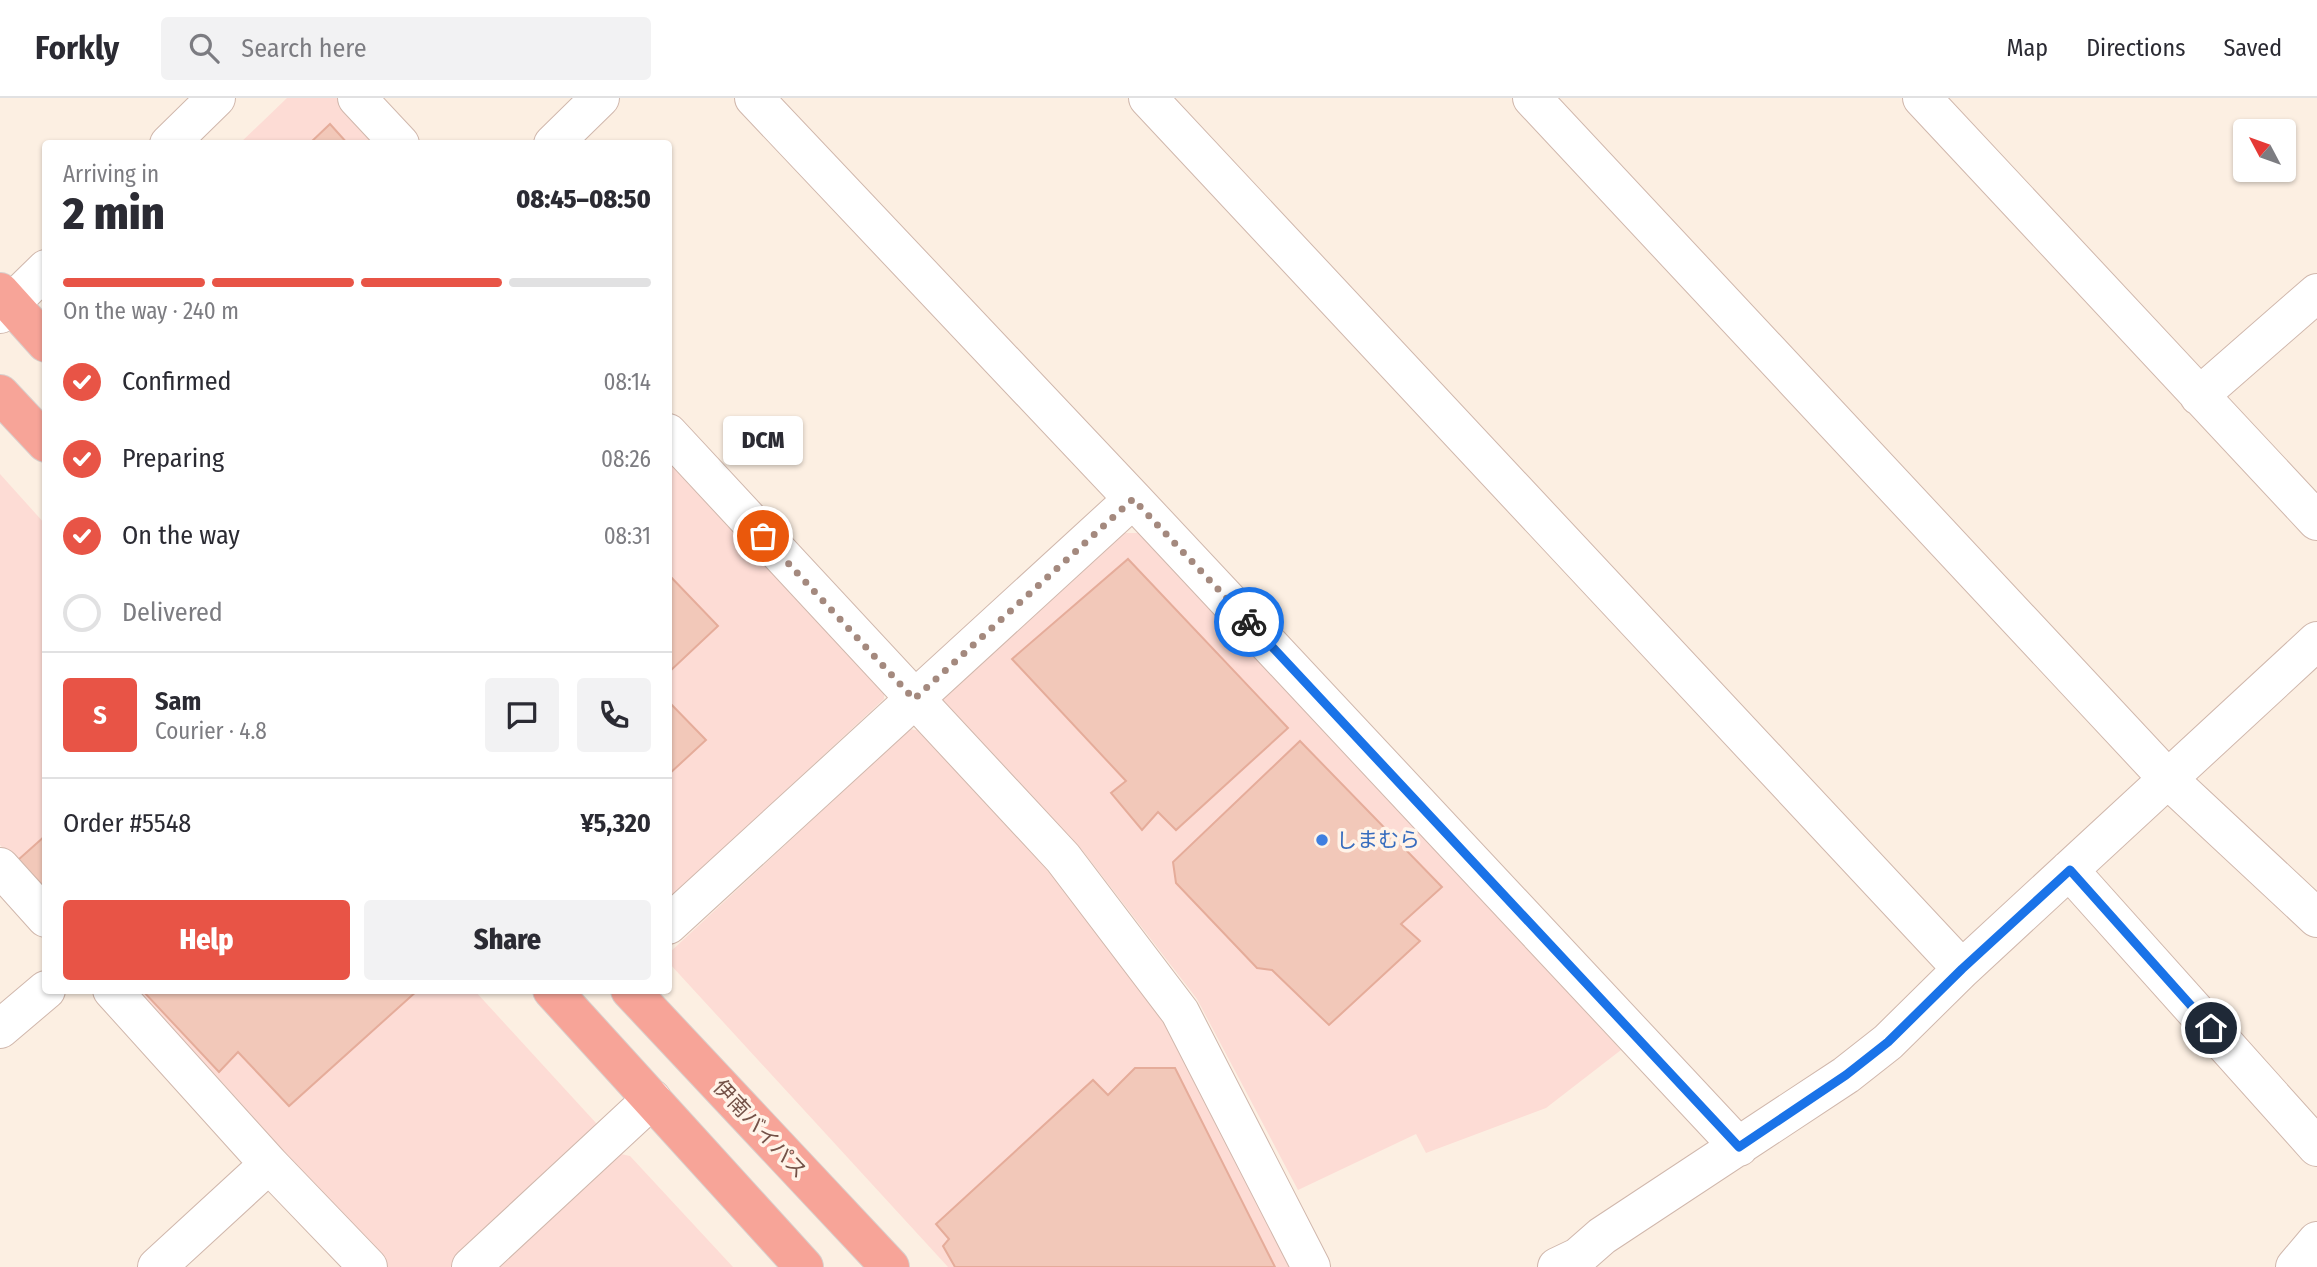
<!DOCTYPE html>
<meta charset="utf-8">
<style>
:root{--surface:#fff;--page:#f2f2f3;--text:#2b2b33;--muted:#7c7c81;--line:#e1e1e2;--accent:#e85446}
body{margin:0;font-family:"Fira Sans Condensed","Noto Sans JP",sans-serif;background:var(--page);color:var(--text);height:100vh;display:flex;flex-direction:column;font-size:26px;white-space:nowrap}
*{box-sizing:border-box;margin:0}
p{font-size:23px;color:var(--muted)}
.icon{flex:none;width:38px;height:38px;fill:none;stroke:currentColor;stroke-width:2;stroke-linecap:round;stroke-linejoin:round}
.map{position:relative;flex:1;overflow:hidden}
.sheet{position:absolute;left:42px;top:42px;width:630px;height:854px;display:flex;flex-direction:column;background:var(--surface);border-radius:7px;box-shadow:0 2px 5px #0004}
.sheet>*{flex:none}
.needle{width:46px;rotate:311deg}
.fabs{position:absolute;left:2233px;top:21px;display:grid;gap:14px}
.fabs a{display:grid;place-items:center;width:63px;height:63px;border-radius:7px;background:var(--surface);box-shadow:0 2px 5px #0004;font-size:35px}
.pin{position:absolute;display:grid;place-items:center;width:60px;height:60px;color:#fff;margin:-30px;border:4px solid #fff;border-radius:50%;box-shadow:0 2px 7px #0007}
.courier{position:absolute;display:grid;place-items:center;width:70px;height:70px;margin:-35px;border:5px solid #1a73e8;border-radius:50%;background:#fff;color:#222;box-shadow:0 2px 9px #0007}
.bubble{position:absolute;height:49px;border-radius:7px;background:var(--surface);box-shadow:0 2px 5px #0004;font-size:23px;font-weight:800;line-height:49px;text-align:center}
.summary em{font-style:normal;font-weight:800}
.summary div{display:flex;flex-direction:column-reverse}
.summary{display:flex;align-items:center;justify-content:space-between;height:119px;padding:0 21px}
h1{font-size:46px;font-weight:800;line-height:52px}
.bar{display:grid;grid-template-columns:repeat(4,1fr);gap:10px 7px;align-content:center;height:84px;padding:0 21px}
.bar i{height:9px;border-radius:5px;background:var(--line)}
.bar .selected{background:var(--accent)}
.bar p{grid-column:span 4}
.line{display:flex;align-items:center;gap:18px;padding:0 21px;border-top:2px solid var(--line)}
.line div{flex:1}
.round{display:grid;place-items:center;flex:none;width:74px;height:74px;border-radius:7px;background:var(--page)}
ol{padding:0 21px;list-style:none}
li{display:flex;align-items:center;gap:21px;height:77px}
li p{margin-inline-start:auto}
li .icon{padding:7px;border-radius:50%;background:var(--accent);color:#fff;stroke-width:4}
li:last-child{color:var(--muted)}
li i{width:38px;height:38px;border:4px solid var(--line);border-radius:50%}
.cta{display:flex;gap:14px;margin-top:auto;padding:14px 21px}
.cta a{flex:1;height:80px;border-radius:7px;background:var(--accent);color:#fff;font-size:28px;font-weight:800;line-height:80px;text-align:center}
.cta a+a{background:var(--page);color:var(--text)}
header{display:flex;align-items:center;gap:42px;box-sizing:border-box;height:98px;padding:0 35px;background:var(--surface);border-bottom:2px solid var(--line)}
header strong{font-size:33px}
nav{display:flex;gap:38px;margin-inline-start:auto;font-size:24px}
.search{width:490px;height:63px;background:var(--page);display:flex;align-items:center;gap:18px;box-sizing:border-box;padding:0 24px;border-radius:7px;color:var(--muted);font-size:26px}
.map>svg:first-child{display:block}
.commercial{fill:#fddcd5}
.building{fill:#f2c8b9;stroke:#e5ac9a;stroke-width:2}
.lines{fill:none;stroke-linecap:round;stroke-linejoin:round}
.minor-casing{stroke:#d0b7ac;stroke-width:40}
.highway-casing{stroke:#d8cfcc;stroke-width:40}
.minor{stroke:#fff;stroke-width:38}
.highway{stroke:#f7a498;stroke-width:38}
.done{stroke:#a4897e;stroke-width:7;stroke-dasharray:0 12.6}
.route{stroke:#1a73e8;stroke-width:9}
.shop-dot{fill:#3f7fe0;stroke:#fff3e8;stroke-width:2.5}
.labels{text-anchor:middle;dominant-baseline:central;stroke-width:7;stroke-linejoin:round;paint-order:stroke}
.shop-label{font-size:21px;fill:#366cbe;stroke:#fff3e8;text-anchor:start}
.street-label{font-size:21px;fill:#745248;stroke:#fff3e8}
</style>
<header>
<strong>Forkly</strong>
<div class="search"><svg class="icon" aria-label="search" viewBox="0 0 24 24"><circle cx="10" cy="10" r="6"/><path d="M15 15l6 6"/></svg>Search here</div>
<nav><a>Map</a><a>Directions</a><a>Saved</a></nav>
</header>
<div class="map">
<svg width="2317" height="1169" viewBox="0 0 2317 1169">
<rect width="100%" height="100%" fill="#fcefe2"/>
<path class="commercial" d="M287,0H338L380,45L239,46Z
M669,356L884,588V601L669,801Z
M0,376L45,426V797L0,747Z
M1120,435H1140L1621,952L1546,1010L1426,1055L1416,1036L1298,1092L1197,901L1082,752L940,603Z
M910,631L921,633L1049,773L1166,921L1293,1169H948L669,865V855Z
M133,893H475L596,1025L594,1034L450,1169H387Z
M616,1055L630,1058L733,1169H492Z"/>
<path class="building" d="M330,26L348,46H309Z
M1128,461L1288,630L1176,732L1158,714L1142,732L1111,695L1126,683L1012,561Z
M668,476L718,528L668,575Z
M668,603L706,642L668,677Z
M1300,643L1442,789L1401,826L1420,843L1329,927L1272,872L1257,870L1176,785L1173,764Z
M46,737V791L18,762Z
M142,892H418L289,1008L238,954L219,974Z
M1135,970H1175L1275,1169H955L943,1148L949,1141L936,1126L1093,982L1108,997Z"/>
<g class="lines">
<g class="minor-casing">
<path id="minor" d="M357,0L400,46
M754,0L1133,401L1739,1049
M1148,0L1962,871
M1532,0L2169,682L2317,820
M1922,0L2317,423
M169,46L216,0
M553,46L600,0
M0,216L46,171
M2199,298L2317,195
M668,335L1063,760L1180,914L1311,1169
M0,769L46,820
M2069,772L2317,1049
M668,827L1133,401
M112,892L269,1066L368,1169
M0,931L46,892
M157,1169L269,1066
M471,1169L652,1001
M1557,1169L1578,1159L1602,1138L1846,977L1888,944L1962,871L2317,543
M2295,1169L2317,1143"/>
</g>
<g class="highway-casing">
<path id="highway" d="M0,194L46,245
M0,296L46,345
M552,892L804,1169
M630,892L890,1169"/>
</g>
<use href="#minor" class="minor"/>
<use href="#highway" class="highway"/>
</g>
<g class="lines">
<path class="done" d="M763,438L914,601L1133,401L1249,524"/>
<path class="route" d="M1249,524L1739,1049L1846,977L1888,944L1962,871L2070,772L2211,930"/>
</g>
<circle class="shop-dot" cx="1322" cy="742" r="7"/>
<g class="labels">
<g class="shop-label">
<text x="1336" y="742">しまむら</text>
</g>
<g class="street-label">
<text transform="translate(760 1031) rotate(47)">伊南バイパス</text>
</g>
</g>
</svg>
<div class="fabs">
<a><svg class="needle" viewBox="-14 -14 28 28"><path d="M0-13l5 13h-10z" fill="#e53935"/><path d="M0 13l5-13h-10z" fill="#7c7c81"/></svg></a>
</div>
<div class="pin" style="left:763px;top:438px;background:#ea580c"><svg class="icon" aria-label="bag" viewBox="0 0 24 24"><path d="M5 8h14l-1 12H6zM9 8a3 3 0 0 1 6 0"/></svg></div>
<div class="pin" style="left:2211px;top:930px;background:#1f2937"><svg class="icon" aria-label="home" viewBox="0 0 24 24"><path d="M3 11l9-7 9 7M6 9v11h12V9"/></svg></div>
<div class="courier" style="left:1249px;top:524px"><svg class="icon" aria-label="bike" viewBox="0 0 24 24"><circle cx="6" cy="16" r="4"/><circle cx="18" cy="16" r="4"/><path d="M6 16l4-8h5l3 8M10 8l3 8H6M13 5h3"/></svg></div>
<div class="bubble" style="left:723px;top:318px;width:80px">DCM</div>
<section class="sheet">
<div class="summary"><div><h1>2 min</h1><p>Arriving in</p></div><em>08:45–08:50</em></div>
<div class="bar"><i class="selected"></i><i class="selected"></i><i class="selected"></i><i></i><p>On the way · 240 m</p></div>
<ol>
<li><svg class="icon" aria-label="check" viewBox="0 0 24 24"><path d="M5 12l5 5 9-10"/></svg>Confirmed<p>08:14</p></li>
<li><svg class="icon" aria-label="check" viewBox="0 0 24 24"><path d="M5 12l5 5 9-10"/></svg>Preparing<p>08:26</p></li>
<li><svg class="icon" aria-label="check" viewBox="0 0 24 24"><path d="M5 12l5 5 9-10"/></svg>On the way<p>08:31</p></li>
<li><i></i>Delivered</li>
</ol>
<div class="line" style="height:126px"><b class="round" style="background:var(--accent);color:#fff">S</b><div><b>Sam</b><p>Courier · 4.8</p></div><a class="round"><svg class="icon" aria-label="chat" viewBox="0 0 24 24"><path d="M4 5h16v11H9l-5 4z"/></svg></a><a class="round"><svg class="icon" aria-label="phone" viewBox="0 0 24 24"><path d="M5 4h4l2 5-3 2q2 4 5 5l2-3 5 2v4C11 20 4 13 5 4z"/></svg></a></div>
<div class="line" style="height:91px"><div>Order #5548</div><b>¥5,320</b></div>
<div class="cta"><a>Help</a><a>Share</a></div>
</section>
</div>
